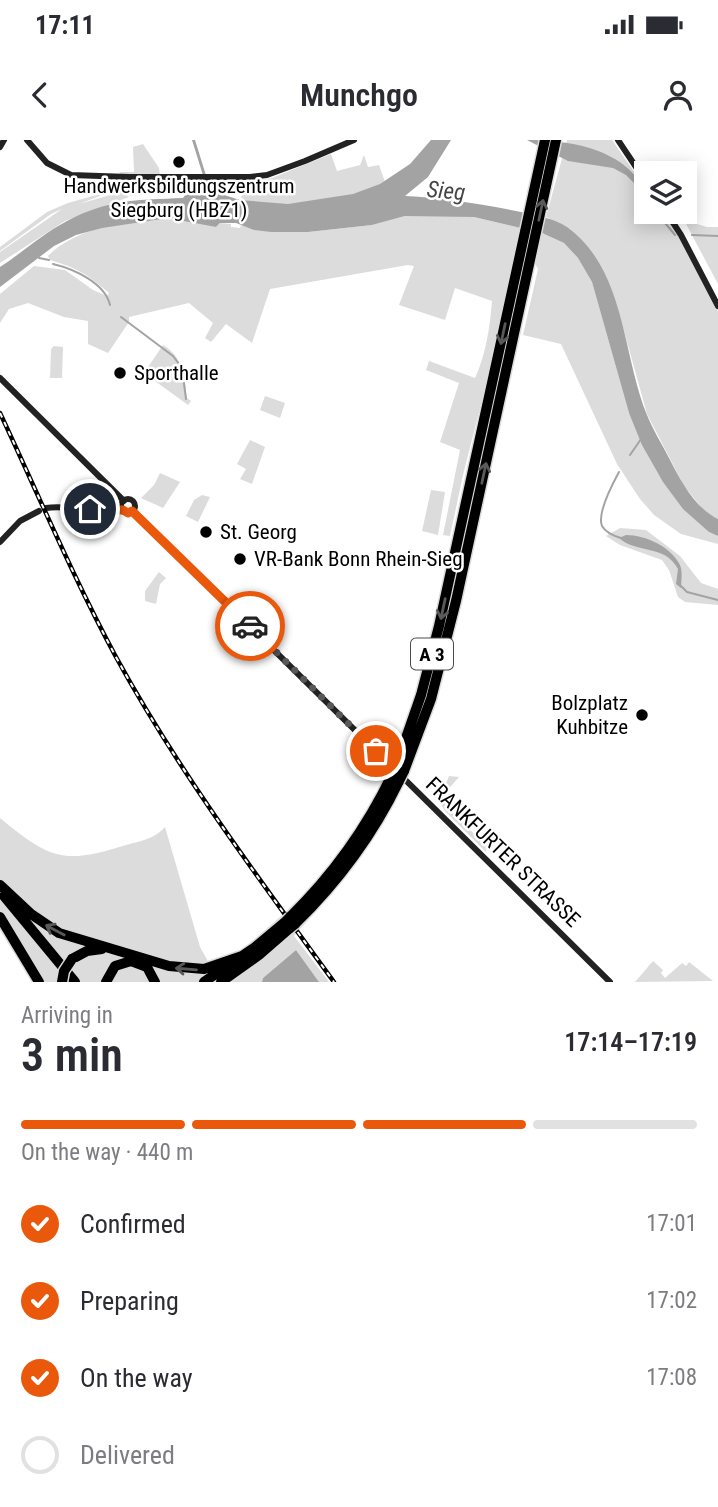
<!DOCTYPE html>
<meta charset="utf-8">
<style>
:root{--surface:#fff;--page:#f2f2f3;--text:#2b2b33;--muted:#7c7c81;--line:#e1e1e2;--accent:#ea580c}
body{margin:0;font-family:"Roboto Condensed",sans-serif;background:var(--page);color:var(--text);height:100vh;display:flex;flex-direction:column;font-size:26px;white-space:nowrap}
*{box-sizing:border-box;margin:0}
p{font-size:23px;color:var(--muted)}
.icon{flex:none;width:38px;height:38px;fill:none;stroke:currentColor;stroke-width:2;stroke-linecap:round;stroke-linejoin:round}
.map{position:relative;height:842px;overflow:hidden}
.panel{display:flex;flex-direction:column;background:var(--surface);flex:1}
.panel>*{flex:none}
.controls{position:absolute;left:634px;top:21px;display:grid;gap:14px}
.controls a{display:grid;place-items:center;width:63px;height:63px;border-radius:0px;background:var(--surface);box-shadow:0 4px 18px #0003;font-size:35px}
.pin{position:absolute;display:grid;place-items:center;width:60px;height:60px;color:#fff;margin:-30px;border:4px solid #fff;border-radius:50%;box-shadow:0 2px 7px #0007}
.courier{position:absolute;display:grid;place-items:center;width:70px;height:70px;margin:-35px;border:5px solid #ea580c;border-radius:50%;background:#fff;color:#222;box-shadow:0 2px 9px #0007}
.summary em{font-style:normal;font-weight:600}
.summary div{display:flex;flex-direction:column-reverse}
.summary{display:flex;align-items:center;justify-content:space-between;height:119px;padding:0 21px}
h1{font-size:46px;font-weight:600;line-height:52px}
.bar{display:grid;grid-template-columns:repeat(4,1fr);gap:10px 7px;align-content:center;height:84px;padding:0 21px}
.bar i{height:9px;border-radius:5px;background:var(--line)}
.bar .current{background:var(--accent)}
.bar p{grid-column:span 4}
ol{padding:0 21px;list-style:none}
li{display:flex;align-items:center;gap:21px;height:77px}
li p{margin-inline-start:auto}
li .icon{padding:7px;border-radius:50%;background:var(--accent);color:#fff;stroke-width:4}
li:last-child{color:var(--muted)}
li i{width:38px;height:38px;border:4px solid var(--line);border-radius:50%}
.status{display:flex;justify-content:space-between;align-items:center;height:49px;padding:0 35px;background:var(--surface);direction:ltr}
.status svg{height:19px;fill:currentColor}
header{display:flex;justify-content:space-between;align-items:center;height:91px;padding:0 21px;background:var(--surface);font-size:32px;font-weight:600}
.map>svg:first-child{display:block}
.green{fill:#dcdcdc}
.water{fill:#a3a3a3}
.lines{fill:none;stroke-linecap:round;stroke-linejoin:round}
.stream{stroke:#a3a3a3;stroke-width:2}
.highway-casing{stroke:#dbdbdb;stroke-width:13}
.secondary{stroke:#222;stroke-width:6}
.highway{stroke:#000;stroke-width:10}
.rail-casing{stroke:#000;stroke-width:4.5}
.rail{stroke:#fff;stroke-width:2;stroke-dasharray:5;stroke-linecap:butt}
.highway-bridge-casing{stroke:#dbdbdb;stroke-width:13;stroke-linecap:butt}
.highway-bridge{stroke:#000;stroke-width:10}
.oneway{stroke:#595959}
.done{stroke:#595959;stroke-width:7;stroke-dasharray:0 12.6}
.route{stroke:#ea580c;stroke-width:9}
.poi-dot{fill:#000;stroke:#fff;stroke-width:2.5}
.labels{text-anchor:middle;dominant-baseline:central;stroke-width:5;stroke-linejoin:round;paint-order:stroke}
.shield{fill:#fff;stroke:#4c4c4c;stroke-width:2}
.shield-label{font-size:19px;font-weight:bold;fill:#000}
.poi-label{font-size:21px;fill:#000;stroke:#fff;text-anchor:start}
.street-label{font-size:21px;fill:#000;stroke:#fff}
.water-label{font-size:23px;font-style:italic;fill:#444;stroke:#fff}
</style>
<div class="status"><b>17:11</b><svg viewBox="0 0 49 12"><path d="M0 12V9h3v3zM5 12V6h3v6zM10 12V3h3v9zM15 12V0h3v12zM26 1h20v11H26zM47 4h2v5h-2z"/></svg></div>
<header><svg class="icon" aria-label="back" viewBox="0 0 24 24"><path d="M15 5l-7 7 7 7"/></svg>Munchgo<svg class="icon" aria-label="person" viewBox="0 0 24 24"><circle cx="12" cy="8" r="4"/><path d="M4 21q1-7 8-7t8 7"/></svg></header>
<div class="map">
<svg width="718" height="842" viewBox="0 0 718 842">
<rect width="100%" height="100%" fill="#fff"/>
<path class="green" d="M567,0H612L646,49V72H661L680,99L718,171V379L706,373L684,346L647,274L616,162L581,101L565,86L546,77Z
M143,4L159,28L160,35L122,36L119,32H134L133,7Z
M331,14L337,31L360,25L364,15L368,27L379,25L385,42C355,58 300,67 267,64C258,63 249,60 240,60L247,42L272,38Z
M155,42H197L201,47L194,49L192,46L187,45L143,52L131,56L122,51L129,57L65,81L0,123V112L62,69L51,74L0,111V107L47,72L68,63L110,51V43H114L113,51L79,64Z
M448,75L474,77L542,93L564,103L578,118L592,142L629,273L709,392L718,396V404L681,394L654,375L640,359L617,324L561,204L523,195L538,129L529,113L515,111L495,209L463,335L450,396L443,395L460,310L440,302L459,243L426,230L429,221L475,238C486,215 490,186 492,161L455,148L445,180L399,165L414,126L408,125L270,149L252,203L226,184L211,202L205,198L213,183L189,163L129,177V182L108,213L88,204V181L64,177L28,163L9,169L0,183V154L34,126L65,130L93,150L107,156L109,153C87,134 77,128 50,120L48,116C75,88 129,79 167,78C182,78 200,83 216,87L220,83L231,84V87L240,88L241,85L271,92H308L372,85L405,76Z
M684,80L707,87H718V144Z
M163,205C183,217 184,235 187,258L191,261L188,265L144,233Z
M54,206L63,207L62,238H50L51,209Z
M265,256L285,263L280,278L260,270Z
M250,300L265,307L252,344L240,339L246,329L237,324Z
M160,333L180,342L163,368L141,358L154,345Z
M431,350L445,352L438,395L422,391Z
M202,355L210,357L198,382L186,376L194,360Z
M620,388L646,390L680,416L701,443L718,449V465L685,462L678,457L669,430L662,420L620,405L606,396Z
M159,432L166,438L160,444L156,464L145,461V451Z
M449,636L459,637L445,653L453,662L449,668L487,707L486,712L445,671L439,661Z
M0,678C50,719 63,725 126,705C140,701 155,699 165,687L200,807L210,825L175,824L65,793L35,772L0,739Z
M313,746L321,765L294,796L329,842H319L296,810L263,838L262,842H33L31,834L0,772V762L9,757L65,797L184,833C191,833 198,834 206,832C230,825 293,766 313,746Z
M653,821L663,830L661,833L665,838L682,823L686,826L689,822L713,841L635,842Z"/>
<path class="water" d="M192,0H195L209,45L218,53L240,60L288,64L353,54L380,44L410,24L431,0H451L428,37L405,56C445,58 482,64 521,72C536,76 554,78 567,87C626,130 622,214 647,275C653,290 662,304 669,318C681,341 694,367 718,379V396L709,392L683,369L663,342L642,305L629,273L592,142L578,118L564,103L542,93L474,77L405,76L372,85L308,92H271L254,90L236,83H220L216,87L168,78L102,88L76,95L54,106L0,147V127C23,112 44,93 67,81C108,59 139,60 183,58L188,51L204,46L206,45Z
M527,0C570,0 629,9 646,55L626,35L613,28L568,21Z
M626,395C646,395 671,407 680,425C683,433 681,440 681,448L676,444L678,429C665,404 637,414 619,398Z
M296,810L319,842H262L263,838Z"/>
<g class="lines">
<path class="stream" d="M656,72L675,95
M692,95L718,96
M39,118L49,120
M53,124C74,129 105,143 110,165
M121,177L173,216L182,228L186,259
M630,315L641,299
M619,332C613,343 597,374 602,386C606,393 614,396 621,398
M681,446L687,452L718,460"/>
<g class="highway-casing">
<path id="highway" d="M397,624L421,555L439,486L545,0
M404,631L431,559L456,461L556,0
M0,745L31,774L59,793L169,826L204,829L245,815
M4,756L75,842
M0,777L39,842
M290,777C333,735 366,689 392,635
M295,784C338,742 373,695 399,641
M72,819L87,811L102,809
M106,842L115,826L131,821L147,827L155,842
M204,842L254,808L285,782
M221,842L259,815L290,788"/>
</g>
<path class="secondary" d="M27,0L47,23L71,35L129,37H250L267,35L305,21L354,0
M618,0L646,42
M0,7L4,0
M666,72L681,95L718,166
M0,238L124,361
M121 366a7 7 0 1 1 14 0a7 7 0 1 1-14 0Z
M46,368C72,364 98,375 123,370
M133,371L610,842
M0,402L20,381L39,371"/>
<use href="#highway" class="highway"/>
<g class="rail-casing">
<path id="rail" d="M0,273C38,354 73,437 116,517C179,632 257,736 334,842"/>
</g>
<use href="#rail" class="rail"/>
<g class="highway-bridge-casing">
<path id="highway-bridge" d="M392,635L397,624
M399,641L404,631
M285,782L290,777
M290,788L295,784
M62,842L64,831L72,819"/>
</g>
<use href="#highway-bridge" class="highway-bridge"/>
</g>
<defs><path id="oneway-shaft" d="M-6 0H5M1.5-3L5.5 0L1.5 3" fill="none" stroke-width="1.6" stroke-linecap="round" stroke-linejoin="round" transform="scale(1.75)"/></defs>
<g class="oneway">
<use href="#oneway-shaft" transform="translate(541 70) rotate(-78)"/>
<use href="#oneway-shaft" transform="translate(503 194) rotate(102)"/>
<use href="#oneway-shaft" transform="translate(484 333) rotate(-78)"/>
<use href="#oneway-shaft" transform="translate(443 469) rotate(102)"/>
<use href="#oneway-shaft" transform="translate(55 790) rotate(-152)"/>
<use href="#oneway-shaft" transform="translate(186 829) rotate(-175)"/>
</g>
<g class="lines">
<path class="done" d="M250,486L376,611"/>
<path class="route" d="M90,369L123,370L128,373L132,371L250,486"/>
</g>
<g class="poi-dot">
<circle cx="179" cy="22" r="7"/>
<circle cx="120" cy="233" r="7"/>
<circle cx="206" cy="392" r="7"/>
<circle cx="240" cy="419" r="7"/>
<circle cx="642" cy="575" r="7"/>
</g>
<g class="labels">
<rect class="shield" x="411" y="498.5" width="42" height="31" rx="5"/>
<g class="shield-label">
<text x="432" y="514">A 3</text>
</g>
<g class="poi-label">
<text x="179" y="46" text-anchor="middle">Handwerksbildungszentrum<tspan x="179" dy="24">Siegburg (HBZ1)</tspan></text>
<text x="134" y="233">Sporthalle</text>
<text x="220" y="392">St. Georg</text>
<text x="254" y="419">VR-Bank Bonn Rhein-Sieg</text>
<text x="628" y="563" text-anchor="end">Bolzplatz<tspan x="628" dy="24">Kuhbitze</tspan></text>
</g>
<g class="street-label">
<text transform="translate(503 712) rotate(44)">FRANKFURTER STRASSE</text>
</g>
<g class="water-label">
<text transform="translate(446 51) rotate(5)">Sieg</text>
</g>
</g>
</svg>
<div class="controls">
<a><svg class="icon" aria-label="layers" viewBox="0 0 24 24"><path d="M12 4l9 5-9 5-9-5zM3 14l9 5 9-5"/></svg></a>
</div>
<div class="pin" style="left:376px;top:611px;background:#ea580c"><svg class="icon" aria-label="bag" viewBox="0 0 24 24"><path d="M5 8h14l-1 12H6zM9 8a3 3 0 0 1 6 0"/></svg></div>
<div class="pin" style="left:90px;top:369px;background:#1f2937"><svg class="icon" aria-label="home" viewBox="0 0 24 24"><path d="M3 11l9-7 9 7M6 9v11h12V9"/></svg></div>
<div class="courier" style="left:250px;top:486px"><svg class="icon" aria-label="car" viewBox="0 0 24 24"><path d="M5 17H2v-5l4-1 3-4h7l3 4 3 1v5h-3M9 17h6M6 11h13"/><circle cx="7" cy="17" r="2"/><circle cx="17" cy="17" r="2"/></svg></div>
</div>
<section class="panel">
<div class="summary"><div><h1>3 min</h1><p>Arriving in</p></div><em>17:14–17:19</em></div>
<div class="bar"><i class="current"></i><i class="current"></i><i class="current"></i><i></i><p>On the way · 440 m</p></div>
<ol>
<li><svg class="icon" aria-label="check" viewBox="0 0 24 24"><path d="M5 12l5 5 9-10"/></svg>Confirmed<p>17:01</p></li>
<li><svg class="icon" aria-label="check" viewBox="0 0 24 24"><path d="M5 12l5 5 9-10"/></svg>Preparing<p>17:02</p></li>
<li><svg class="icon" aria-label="check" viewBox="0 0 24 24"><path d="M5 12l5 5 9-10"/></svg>On the way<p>17:08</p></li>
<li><i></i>Delivered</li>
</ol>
</section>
